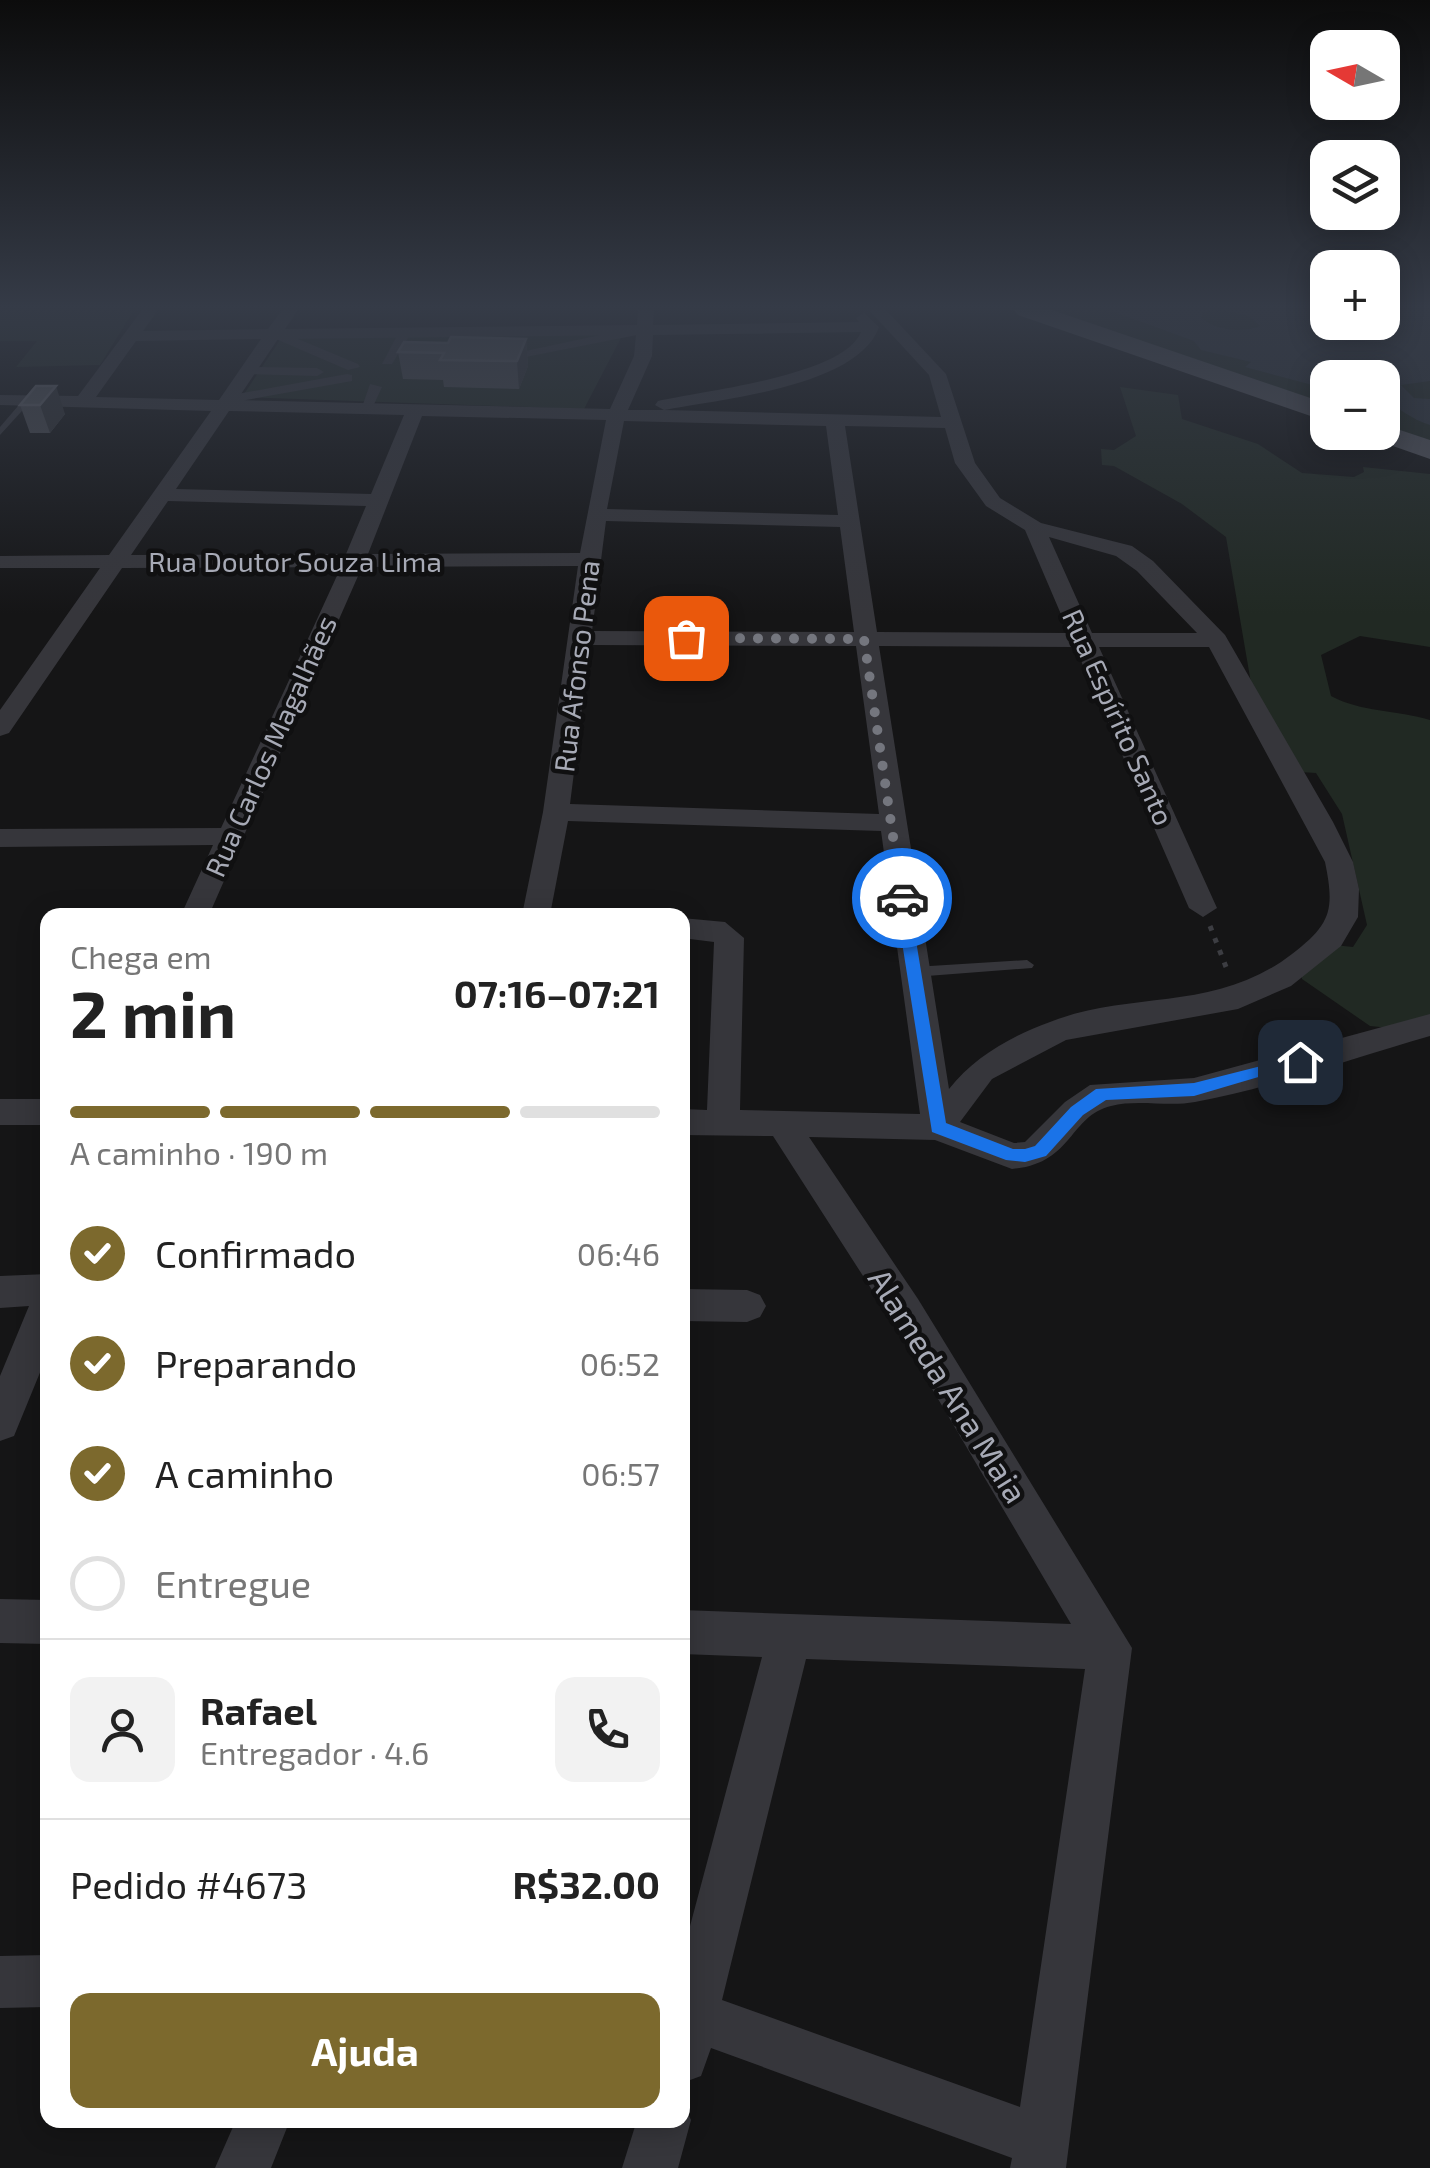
<!DOCTYPE html>
<html lang="pt">
<meta charset="utf-8">
<style>
:root{--surface:#fff;--page:#f2f2f2;--text:#222;--muted:#767676;--line:#e0e0e0;--accent:#7c692d}
body{margin:0;font-family:"Exo 2",sans-serif;background:var(--page);color:var(--text);height:100vh;display:flex;flex-direction:column;font-size:38px;white-space:nowrap}
*{box-sizing:border-box;margin:0}
p{font-size:32px;color:var(--muted)}
.icon{flex:none;width:55px;height:55px;fill:none;stroke:currentColor;stroke-width:2;stroke-linecap:round;stroke-linejoin:round}
.map{position:relative;flex:1;overflow:hidden}
.details{position:absolute;left:40px;top:908px;width:650px;height:1220px;display:flex;flex-direction:column;background:var(--surface);border-radius:20px;box-shadow:0 5px 25px #0003}
.details>*{flex:none}
.needle{width:65px;rotate:279deg}
.tools{position:absolute;left:1310px;top:30px;display:grid;gap:20px}
.tools a{display:grid;place-items:center;width:90px;height:90px;border-radius:20px;background:var(--surface);box-shadow:0 5px 25px #0003;font-size:50px}
.pin{position:absolute;display:grid;place-items:center;width:85px;height:85px;color:#fff;margin:-42px;border-radius:20px;box-shadow:0 5px 15px #0006}
.courier{position:absolute;display:grid;place-items:center;width:100px;height:100px;margin:-50px;border:8px solid #1a73e8;border-radius:50%;background:#fff;color:#222;box-shadow:0 2px 12px #0007}
.headline em{font-style:normal;font-weight:700}
.headline div{display:flex;flex-direction:column-reverse}
.headline{display:flex;align-items:center;justify-content:space-between;height:170px;padding:0 30px}
h1{font-size:65px;font-weight:700;line-height:75px}
.bar{display:grid;grid-template-columns:repeat(4,1fr);gap:15px 10px;align-content:center;height:120px;padding:0 30px}
.bar i{height:12px;border-radius:8px;background:var(--line)}
.bar .on{background:var(--accent)}
.bar p{grid-column:span 4}
.line{display:flex;align-items:center;gap:25px;padding:0 30px;border-top:2px solid var(--line)}
.line div{flex:1}
.round{display:grid;place-items:center;flex:none;width:105px;height:105px;border-radius:20px;background:var(--page)}
ol{padding:0 30px;list-style:none}
li{display:flex;align-items:center;gap:30px;height:110px}
li p{margin-inline-start:auto}
li .icon{padding:10px;border-radius:50%;background:var(--accent);color:#fff;stroke-width:4}
li:last-child{color:var(--muted)}
li i{width:55px;height:55px;border:5px solid var(--line);border-radius:50%}
.cta{display:flex;gap:20px;margin-top:auto;padding:20px 30px}
.cta a{flex:1;height:115px;border-radius:20px;background:var(--accent);color:#fff;font-size:40px;font-weight:700;line-height:115px;text-align:center}
.map>svg:first-child{display:block}
.green{fill:#212923}
.water{fill:#2e343c}
.lines{fill:none;stroke-linecap:round;stroke-linejoin:round}
.path{stroke:#3c3d42;stroke-width:5;stroke-dasharray:5 8;stroke-linecap:butt}
.service{fill:#36363b;fill-rule:evenodd}
.pedestrian{fill:#36363b;fill-rule:evenodd}
.minor{fill:#36363b;fill-rule:evenodd}
.primary{fill:#52535a;fill-rule:evenodd}
.wall{fill:#48494e}
.shaded-wall{fill:#2f3033}
.building{fill:#525459;stroke:#606168;stroke-width:2.5}
.route{fill:#1a73e8}
.done{stroke:#74767e;stroke-width:10;stroke-dasharray:0 18}
.labels{text-anchor:middle;dominant-baseline:central;stroke-width:9;stroke-linejoin:round;paint-order:stroke}
.far-street-label{font-size:28px;fill:#a7aab6;stroke:#101011}
.street-label{font-size:32px;fill:#a7aab6;stroke:#101011}
</style>
<div class="map">
<svg width="1430" height="2168" viewBox="0 0 1430 2168">
<rect width="100%" height="100%" fill="#151516"/>
<path class="green" d="M0,310H134L100,365L16,367L37,341H0Z
M1027,310H1327L1328,322H1382L1383,310H1430V450L1382,432V378H1328L1327,414Z
M623,334L584,409L242,397L282,337Z
M1120,387L1178,395L1182,419L1258,444L1302,473L1354,477L1364,472L1363,467L1430,474V647L1360,636L1321,655L1331,696C1360,712 1397,710 1430,720V1032L1370,1026L1302,979L1301,967L1334,945L1353,947L1367,925L1342,814L1316,773L1300,772L1252,689L1226,537L1182,504L1114,466L1102,465L1101,449L1114,450L1136,436Z"/>
<path class="water" d="M1109,310H1219L1204,311L1201,318C1217,331 1242,333 1260,326L1249,316L1224,310H1327L1328,322H1382L1383,310H1430V381L1401,385L1414,398L1430,399V425C1410,419 1401,408 1383,401L1382,378H1328L1327,389L1245,367L1251,362L1201,350L1194,341Z"/>
<g class="lines">
<path class="path" d="M1210,926L1228,972"/>
<path class="service" d="M24,399L31,401L0,435V427Z
M1027,960L1034,965L1032,968L914,977L907,972L914,967Z"/>
<path class="pedestrian" d="M647,325L652,332L495,363L488,359Z
M274,329L358,364L360,367L348,370L269,336Z
M400,330L411,333L392,364H382Z
M249,367L317,368L324,372L317,376L244,374V368Z
M347,374L352,375V381L246,400L225,410L218,406L237,394Z
M370,384L382,387L370,413H360Z"/>
<path class="minor" d="M142,310H158L143,331L268,329L282,310H298L285,329L637,325L638,310H654L653,325L859,322L856,318L864,313L879,327C858,387 720,399 664,410L941,417L929,375L869,310H886L946,374L975,463L1000,498L1041,523L1132,546L1153,561L1225,635L1333,822L1353,862L1359,889L1358,917L1341,946L1291,986L1238,1009L1066,1040L992,1079L960,1122L1014,1143L1025,1142L1065,1102L1090,1085L1194,1078L1430,1014V1036C1356,1057 1268,1089 1195,1102C1168,1107 1137,1099 1111,1106C1069,1116 1073,1164 1012,1169L935,1140L809,1137L918,1299L1132,1648L1066,2168H1010L1012,2158L711,2048L701,2076L682,2083V1956L762,1657L682,1654V1610L1071,1624L892,1321L773,1136L682,1135V1109L707,1110L714,942L682,938V918L725,922L744,938L740,1110L920,1114L881,831L568,821L550,915H522L543,812L578,566L362,567L209,915H181L213,845L0,847V829L221,828L341,567L122,568L9,733L0,736V710L100,568H0V556L109,555L211,411L0,405V395L78,396ZM861,332C844,376 701,391 658,401L655,405L664,410H628L652,356L653,335ZM636,335L634,356L610,409L237,400L278,339ZM261,339L219,400L96,397L136,341ZM229,411L404,415L371,494L176,489ZM422,416L606,420L580,553L368,554ZM624,421L826,426L838,515L607,509ZM845,426L945,428L955,463L986,506L1025,530L1069,633L877,632ZM168,501L366,506L346,554L131,555ZM606,521L840,527L854,632L592,631ZM1049,537L1116,556L1137,571L1197,633H1092ZM590,645L856,646L879,814L570,804ZM879,646L1075,647L1189,908L1203,917L1217,908L1099,647H1209L1325,862C1335,910 1331,924 1292,954C1216,1013 1132,990 1050,1022C1011,1036 974,1057 949,1089ZM806,1659L1085,1669L1020,2107L722,2000Z
M0,1099H48V1125H0Z
M48,1274V1353L14,1436L0,1441V1376L29,1306L0,1308V1276Z
M682,1289L747,1290L760,1295L766,1306L760,1317L747,1322L682,1321Z
M0,1599L48,1600V1644L0,1643Z
M48,1955V2007L0,2008V1956Z
M682,2101L691,2120L678,2168H622L637,2120H682Z
M236,2120H290L271,2168H215Z"/>
<path class="primary" d="M1014,310H1052L1328,404V422L1018,315Z
M1382,424L1430,440V459L1370,438L1366,432H1382Z"/>
</g>
<path class="wall" d="M526,339L528,366L519,389L444,387L443,380L403,379L398,352L448,343Z
M36,386L65,414L50,433H30L20,405Z"/>
<path class="shaded-wall" d="M526,339L528,366L519,389L517,361Z
M56,386L65,414L50,433L40,405Z"/>
<path class="building" d="M451,337L526,339L517,361L440,360L444,353L398,352L404,342L448,343Z
M36,386H56L40,405H20Z"/>
<linearGradient id="sky" x2="0" y2="1"><stop stop-color="#0c0c0c"/><stop offset="0.5" stop-color="#353b47"/><stop offset="1" stop-color="#353b47" stop-opacity="0"/></linearGradient>
<rect width="1430" height="614" fill="url(#sky)"/>
<path class="route" d="M902,893L909,898L946,1123L1013,1149H1025L1035,1146L1071,1107L1096,1089L1194,1083L1300,1056L1309,1062L1194,1096L1106,1100L1083,1115L1046,1156L1025,1162L1006,1160L932,1132L895,898Z"/>
<g class="lines">
<path class="done" d="M686,638L864,639L902,898"/>
</g>
<g class="labels">
<g class="far-street-label">
<text x="295" y="561">Rua Doutor Souza Lima</text>
<text transform="translate(576 666) rotate(-83)">Rua Afonso Pena</text>
<text transform="translate(1119 717) rotate(66)">Rua Espírito Santo</text>
<text transform="translate(270 746) rotate(-66)">Rua Carlos Magalhães</text>
</g>
<g class="street-label">
<text transform="translate(949 1385) rotate(58)">Alameda Ana Maia</text>
</g>
</g>
</svg>
<div class="tools">
<a><svg class="needle" viewBox="-14 -14 28 28"><path d="M0-13l5 13h-10z" fill="#e53935"/><path d="M0 13l5-13h-10z" fill="#767676"/></svg></a>
<a><svg class="icon" aria-label="layers" viewBox="0 0 24 24"><path d="M12 4l9 5-9 5-9-5zM3 14l9 5 9-5"/></svg></a>
<a>+</a>
<a>−</a>
</div>
<div class="pin" style="left:686px;top:638px;background:#ea580c"><svg class="icon" aria-label="bag" viewBox="0 0 24 24"><path d="M5 8h14l-1 12H6zM9 8a3 3 0 0 1 6 0"/></svg></div>
<div class="pin" style="left:1300px;top:1062px;background:#1f2937"><svg class="icon" aria-label="home" viewBox="0 0 24 24"><path d="M3 11l9-7 9 7M6 9v11h12V9"/></svg></div>
<div class="courier" style="left:902px;top:898px"><svg class="icon" aria-label="car" viewBox="0 0 24 24"><path d="M5 17H2v-5l4-1 3-4h7l3 4 3 1v5h-3M9 17h6M6 11h13"/><circle cx="7" cy="17" r="2"/><circle cx="17" cy="17" r="2"/></svg></div>
<section class="details">
<div class="headline"><div><h1>2 min</h1><p>Chega em</p></div><em>07:16–07:21</em></div>
<div class="bar"><i class="on"></i><i class="on"></i><i class="on"></i><i></i><p>A caminho · 190 m</p></div>
<ol>
<li><svg class="icon" aria-label="check" viewBox="0 0 24 24"><path d="M5 12l5 5 9-10"/></svg>Confirmado<p>06:46</p></li>
<li><svg class="icon" aria-label="check" viewBox="0 0 24 24"><path d="M5 12l5 5 9-10"/></svg>Preparando<p>06:52</p></li>
<li><svg class="icon" aria-label="check" viewBox="0 0 24 24"><path d="M5 12l5 5 9-10"/></svg>A caminho<p>06:57</p></li>
<li><i></i>Entregue</li>
</ol>
<div class="line" style="height:180px"><a class="round"><svg class="icon" aria-label="person" viewBox="0 0 24 24"><circle cx="12" cy="8" r="4"/><path d="M4 21q1-7 8-7t8 7"/></svg></a><div><b>Rafael</b><p>Entregador · 4.6</p></div><a class="round"><svg class="icon" aria-label="phone" viewBox="0 0 24 24"><path d="M5 4h4l2 5-3 2q2 4 5 5l2-3 5 2v4C11 20 4 13 5 4z"/></svg></a></div>
<div class="line" style="height:130px"><div>Pedido #4673</div><b>R$32.00</b></div>
<div class="cta"><a>Ajuda</a></div>
</section>
</div>
